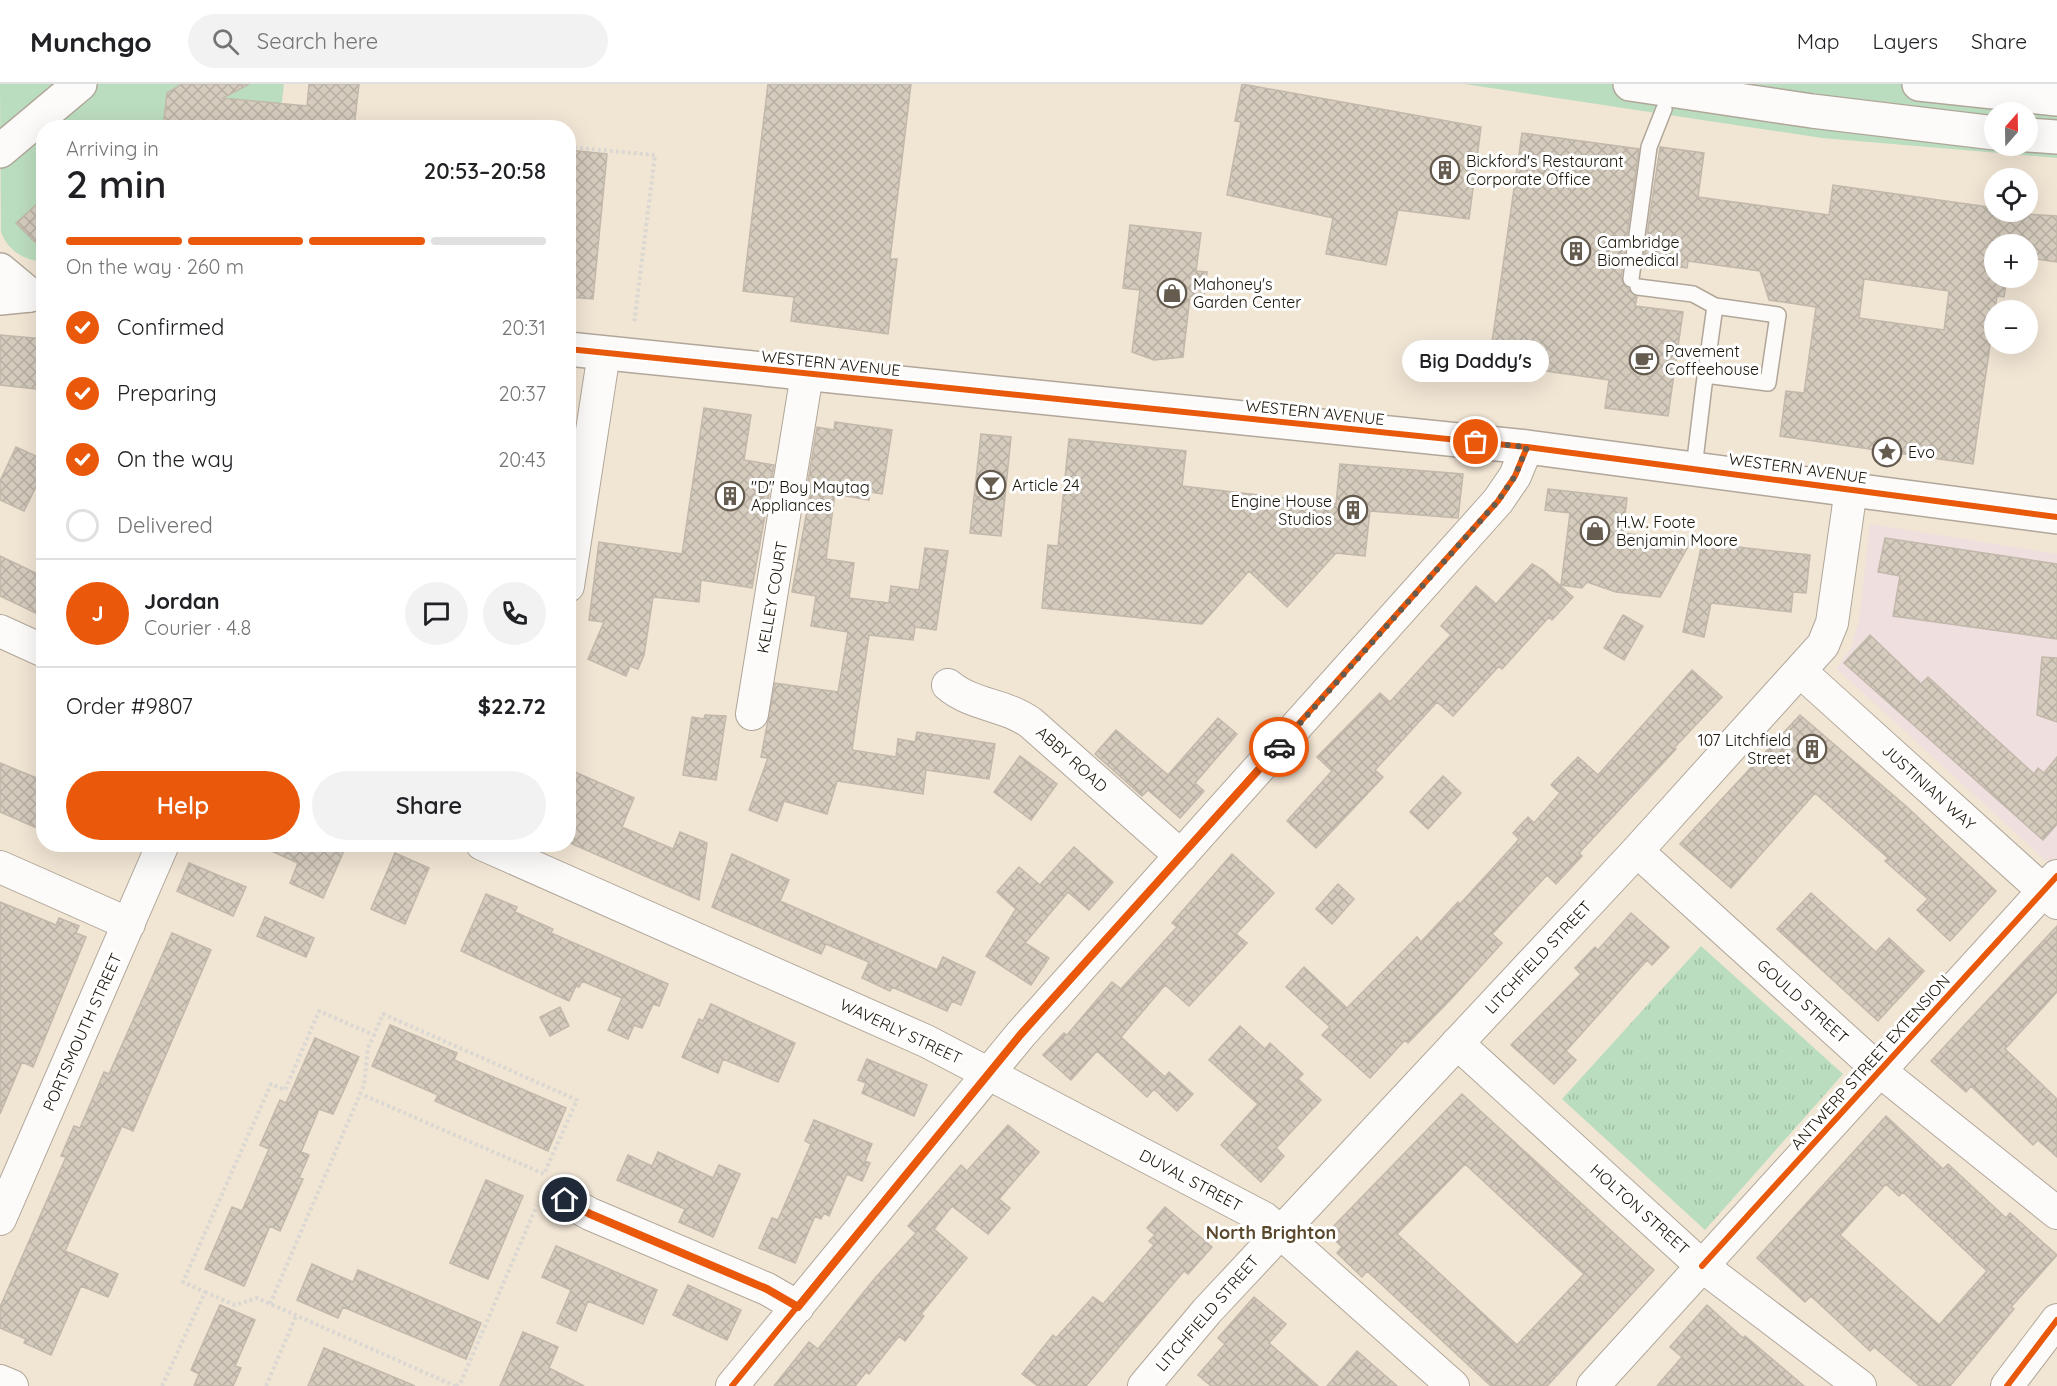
<!DOCTYPE html>
<meta charset="utf-8">
<style>
:root{--surface:#fff;--page:#f2f2f2;--text:#202124;--muted:#757577;--line:#e0e0e0;--accent:#ea580c}
body{margin:0;font-family:Quicksand,sans-serif;background:var(--page);color:var(--text);height:100vh;display:flex;flex-direction:column;font-size:22px;white-space:nowrap}
*{box-sizing:border-box;margin:0}
p{font-size:20px;color:var(--muted)}
.icon{flex:none;width:33px;height:33px;fill:none;stroke:currentColor;stroke-width:2;stroke-linecap:round;stroke-linejoin:round}
.map{position:relative;flex:1;overflow:hidden}
.side{position:absolute;left:36px;top:36px;width:540px;height:732px;display:flex;flex-direction:column;background:var(--surface);border-radius:24px;box-shadow:0 6px 24px #0002}
.side>*{flex:none}
.needle{width:39px;rotate:20deg}
.controls{position:absolute;left:1984px;top:18px;display:grid;gap:12px}
.controls a{display:grid;place-items:center;width:54px;height:54px;border-radius:50%;background:var(--surface);box-shadow:0 6px 24px #0002;font-size:30px}
.pin{position:absolute;display:grid;place-items:center;width:51px;height:51px;color:#fff;margin:-26px;border:3px solid #fff;border-radius:50%;box-shadow:0 2px 6px #0007}
.courier{position:absolute;display:grid;place-items:center;width:60px;height:60px;margin:-30px;border:4px solid #ea580c;border-radius:50%;background:#fff;color:#222;box-shadow:0 2px 8px #0007}
.bubble{position:absolute;height:42px;border-radius:21px;background:var(--surface);box-shadow:0 6px 24px #0002;font-size:20px;font-weight:600;line-height:42px;text-align:center}
.head em{font-style:normal;font-weight:600}
.head div{display:flex;flex-direction:column-reverse}
.head{display:flex;align-items:center;justify-content:space-between;height:102px;padding:0 30px}
h1{font-size:39px;font-weight:600;line-height:45px}
.bar{display:grid;grid-template-columns:repeat(4,1fr);gap:9px 6px;align-content:center;height:72px;padding:0 30px}
.bar i{height:8px;border-radius:4px;background:var(--line)}
.bar .on{background:var(--accent)}
.bar p{grid-column:span 4}
.line{display:flex;align-items:center;gap:15px;padding:0 30px;border-top:2px solid var(--line)}
.line div{flex:1}
.round{display:grid;place-items:center;flex:none;width:63px;height:63px;border-radius:32px;background:var(--page)}
ol{padding:0 30px;list-style:none}
li{display:flex;align-items:center;gap:18px;height:66px}
li p{margin-inline-start:auto}
li .icon{padding:6px;border-radius:50%;background:var(--accent);color:#fff;stroke-width:4}
li:last-child{color:var(--muted)}
li i{width:33px;height:33px;border:3px solid var(--line);border-radius:50%}
.primary-button{display:flex;gap:12px;margin-top:auto;padding:12px 30px}
.primary-button a{flex:1;height:69px;border-radius:36px;background:var(--accent);color:#fff;font-size:24px;font-weight:600;line-height:69px;text-align:center}
.primary-button a+a{background:var(--page);color:var(--text)}
header{display:flex;align-items:center;gap:36px;box-sizing:border-box;height:84px;padding:0 30px;background:var(--surface);border-bottom:2px solid var(--line)}
header strong{font-size:28px}
nav{display:flex;gap:33px;margin-inline-start:auto;font-size:21px}
.search{width:420px;height:54px;background:var(--page);display:flex;align-items:center;gap:15px;box-sizing:border-box;padding:0 21px;border-radius:33px;color:var(--muted);font-size:22px}
.map>svg:first-child{display:block}
.commercial{fill:#f0dfdf}
.grass{fill:url(#grass-tufts)}
.park{fill:#bbddbf;fill-rule:evenodd}
.building{fill:url(#building-cross-hatch);stroke:#c2b8ab;stroke-width:1.5;fill-rule:evenodd}
.lines{fill:none;stroke-linecap:round;stroke-linejoin:round}
.service-casing{stroke:#b0a79a;stroke-width:18}
.minor-casing{stroke:#b0a79a;stroke-width:34}
.secondary-casing{stroke:#b0a79a;stroke-width:36}
.primary-casing{stroke:#b0a79a;stroke-width:36}
.path{stroke:#dbd7d2;stroke-width:4;stroke-dasharray:3 3;stroke-linecap:butt}
.service{stroke:#fdfbf9;stroke-width:15}
.minor{stroke:#fdfbf9;stroke-width:32}
.secondary{stroke:#fdfbf9;stroke-width:33}
.primary{stroke:#fdfbf9;stroke-width:33}
.cycleway-casing{stroke:#fff;stroke-width:10}
.cycleway{stroke:#e8590c;stroke-width:6}
.done{stroke:#655c4f;stroke-width:6;stroke-dasharray:0 10.8}
.route{stroke:#ea580c;stroke-width:8}
.labels{text-anchor:middle;dominant-baseline:central;stroke-width:6;stroke-linejoin:round;paint-order:stroke}
.poi-label{font-size:16px;fill:#1a1307;stroke:#fff;text-anchor:start}
.street-label{font-size:16px;fill:#1a1307;stroke:#fff}
.neighbourhood-label{font-size:18px;font-weight:bold;fill:#5b492d;stroke:#fff}
</style>
<header>
<strong>Munchgo</strong>
<div class="search"><svg class="icon" aria-label="search" viewBox="0 0 24 24"><circle cx="10" cy="10" r="6"/><path d="M15 15l6 6"/></svg>Search here</div>
<nav><a>Map</a><a>Layers</a><a>Share</a></nav>
</header>
<div class="map">
<svg width="2057" height="1302" viewBox="0 0 2057 1302">
<defs>
<pattern id="grass-tufts" width="24" height="20" patternUnits="userSpaceOnUse" patternTransform="scale(1.5)"><rect width="24" height="20" fill="#bbddbf"/><path d="M3 7l-1-3M5 7V3M7 7l1-3M15 17l-1-3M17 17v-4M19 17l1-3" fill="none" stroke="#a0bda3"/></pattern>
<pattern id="building-cross-hatch" width="8" height="8" patternUnits="userSpaceOnUse" patternTransform="scale(1.5)"><rect width="8" height="8" fill="#d5ccbe"/><path d="M0 0l8 8M0 8l8-8" fill="none" stroke="#b6aea2"/></pattern>
</defs>
<rect width="100%" height="100%" fill="#f1e5d4"/>
<path class="commercial" d="M1870,440L2057,470V787L1836,584L1851,565L1859,536Z"/>
<path class="grass" d="M1701,862L1843,990L1705,1146L1562,1015Z"/>
<path class="park" d="M0,0H284L279,43L44,44L43,178C24,176 8,167 1,148Z
M1464,0H2057V74L1822,54ZM1995,28H2028V62H1995Z"/>
<path class="building" d="M182,0H249L223,14L307,22L309,0H359L354,44H163L167,9Z
M768,0H911L890,175H897L888,250L791,237L794,213L743,207Z
M1242,0L1481,43L1469,135L1398,126L1386,181L1326,170L1333,134L1227,111L1241,38L1235,37Z
M1522,49L1639,65L1621,194L1625,202L1637,213L1635,222L1683,228L1668,332L1605,324L1609,296L1489,279Z
M1660,63L1704,69L1698,113L1829,131L1833,101L1995,124V128L2057,132V178L2028,174V160H1995V194H2007L2004,213L1997,212L1973,380L1780,352L1786,307L1804,309L1816,223L1769,216L1760,187L1688,177L1687,184L1643,178ZM1864,195L1949,207L1944,246L1859,234Z
M568,66L607,70L593,215L568,213Z
M44,114V167L16,139Z
M1130,141L1201,149L1196,187L1207,188L1204,213L1190,212L1183,273L1154,276L1132,268L1140,206L1123,204Z
M0,251L44,255V306L0,301Z
M704,324L751,331L744,376L774,381L752,504L701,496L699,518L653,513L644,571L638,585L630,582L626,592L588,575L604,538L589,536L599,458L682,470Z
M835,338L892,346L882,410L870,408L869,416L835,410L826,475L854,479L849,514L889,519L891,502L919,506L925,464L948,467L936,546L915,543L913,556L869,551L852,666L896,673L898,655L915,658L917,648L995,660L989,695L926,686L923,710L837,697L827,730L784,717L777,737L749,726L768,674L761,673L775,599L838,608L848,548L811,542L816,512L792,508L811,405L807,404L817,343L834,346Z
M981,350L1011,353L1001,452L970,449Z
M1069,355L1186,367L1182,402L1336,420L1340,380L1463,390L1458,434L1370,427L1365,472L1336,469L1287,523L1249,487L1202,540L1042,524L1048,461L1058,462Z
M16,363L38,373L34,381L44,386L24,427L0,416V397Z
M1548,405L1627,414L1623,449L1691,457L1660,513L1616,508L1587,498L1582,504L1561,501L1570,429L1545,426Z
M1885,454L2057,480V555L1893,532L1900,492L1878,488Z
M1702,459L1810,471L1806,509L1793,508L1791,528L1711,519L1704,553L1683,548Z
M0,472L44,493V533L0,512Z
M1532,480L1543,486L1573,513L1552,536L1549,533L1502,585L1499,582L1453,632L1437,618L1375,686L1383,693L1316,764L1287,737L1332,687L1317,673L1380,609L1390,618L1451,551L1441,542L1476,502L1496,520Z
M1623,531L1643,542L1624,576L1604,564Z
M1870,551L1921,600L1928,593L2034,690L2038,684L2044,689L2057,673V740L2043,756L1844,579Z
M2042,573L2057,574V638L2037,631Z
M1692,586L1722,613L1674,664L1676,665L1579,769L1582,772L1556,800L1547,791L1492,850L1502,859L1451,915L1408,959L1405,956L1370,994L1322,951L1330,943L1286,903L1304,883L1347,924L1417,853L1421,858L1458,818L1460,820L1514,761L1519,755L1513,749L1528,733L1534,739L1560,709L1551,701L1578,673L1598,691Z
M705,631L726,632L716,696L683,691L692,633L704,635Z
M1800,631L1907,723L1996,807L1950,857L1917,826L1928,815L1885,777L1888,774L1815,709L1731,804L1680,760Z
M1218,634L1237,650L1195,699L1204,707L1180,734L1148,706L1142,712L1095,670L1116,646L1168,691Z
M1020,672L1057,700L1031,736L994,708Z
M0,679L44,697V747L0,728Z
M568,685L634,714L622,743L673,765L680,748L707,759L699,816L568,758Z
M1443,692L1461,709L1428,745L1410,728Z
M256,760H347L323,814L290,799L298,779Z
M1074,763L1113,798L1089,826L1068,808L1025,859L1049,874L1031,901L986,872L1016,825L997,808L1019,783L1040,801Z
M395,769L429,784L405,840L371,825Z
M732,770L789,796L780,817L937,886L943,873L975,888L961,921L952,917L947,927L892,903L890,907L862,894L869,878L826,860L821,870L712,823Z
M1232,770L1274,809L1236,850L1247,859L1189,922L1165,901L1121,953L1165,993L1169,988L1193,1010L1177,1027L1154,1005L1147,1013L1097,967L1071,996L1043,971L1064,949L1067,951L1112,898L1121,905L1177,843L1172,839Z
M189,779L246,803L233,832L177,807Z
M1338,800L1354,815L1332,840L1316,825Z
M1811,809L1876,868L1889,854L1924,887L1878,937L1777,845Z
M486,810L517,823L515,828L553,845L551,849L668,900L659,922L653,920L642,944L634,941L628,955L608,946L622,914L582,897L579,903L576,902L569,917L461,867Z
M0,818L56,841L59,834L79,842L76,849L86,853L33,983L22,978L0,1030Z
M1631,829L1669,863L1652,881L1647,876L1566,967L1576,976L1554,1000L1511,961L1581,890L1575,884L1595,863L1598,866Z
M265,833L314,854L306,873L257,852Z
M2057,842V908L2005,965L2057,1015V1073L2038,1056L2033,1061L1971,1002L1966,1008L1931,977Z
M172,849L211,866L133,1047L122,1042L65,1167L118,1190L108,1213L81,1202L51,1271L24,1259L26,1255L0,1244V1223L66,1073L61,1072L74,1042L80,1044L104,988L109,990Z
M711,920L795,959L778,998L723,975L718,989L682,973L699,935L703,937Z
M560,923L569,942L550,952L540,933Z
M390,941L457,969L454,976L566,1024L548,1067L435,1017L438,1011L372,982Z
M1240,942L1265,965L1270,959L1303,990L1298,995L1321,1016L1276,1064L1284,1072L1261,1098L1221,1061L1258,1020L1209,976Z
M315,954L359,973L333,1030L319,1025L301,1068L309,1071L299,1094L303,1095L280,1147L270,1142L244,1202L205,1185L232,1123L242,1127L269,1065L260,1061L280,1016L286,1019Z
M867,975L927,1001L914,1032L862,1009L866,999L858,996Z
M1462,1010L1654,1186L1547,1302H1491L1367,1187L1362,1193L1337,1169L1342,1163L1327,1149ZM1465,1080L1584,1190L1517,1261L1397,1150Z
M1886,1032L1943,1085L1948,1080L2006,1134L2010,1129L2057,1171L2011,1223L2014,1225L1950,1302H1920L1874,1263L1870,1267L1811,1212L1805,1218L1757,1174ZM1886,1100L1899,1112L1903,1108L1987,1187L1939,1241L1840,1151Z
M814,1036L872,1060L865,1077L870,1079L862,1097L847,1090L829,1132L824,1129L821,1135L815,1132L795,1179L759,1164L772,1134L778,1136L811,1060L805,1057Z
M1008,1041L1039,1068L999,1115L1010,1124L988,1150L952,1122L934,1145L967,1174L921,1230L924,1232L905,1257L899,1252L869,1290L866,1288L855,1302H774L809,1258L818,1265L876,1193L916,1149L908,1142L961,1081L967,1087Z
M658,1068L713,1094L719,1081L740,1090L713,1153L679,1138L685,1125L617,1096L628,1071L652,1082Z
M486,1096L523,1112L488,1195L450,1179Z
M1165,1123L1212,1163L1188,1190L1184,1187L1086,1302H1038L1022,1290L1053,1251L1056,1254L1093,1213L1103,1220L1154,1161L1149,1157L1155,1151L1147,1144Z
M556,1162L657,1206L643,1240L588,1217L576,1247L557,1239L571,1206L542,1193Z
M312,1180L353,1198L358,1186L481,1239L466,1275L343,1223L338,1234L297,1216Z
M688,1201L741,1226L727,1256L673,1231Z
M1254,1213L1286,1240L1269,1259L1318,1302H1211L1198,1291L1225,1260L1218,1254Z
M220,1221L255,1236L235,1282L241,1284L233,1302H194L199,1290L191,1286Z
M1707,1221L1743,1254L1745,1252L1804,1302H1657L1682,1273L1670,1263Z
M523,1248L558,1263L549,1284L584,1302H500Z
M324,1264L415,1302H308Z
M1357,1267L1397,1302H1327Z"/>
<g class="lines">
<g class="service-casing">
<path id="service" d="M1631,195L1649,63L1664,25
M1638,203L1693,210L1715,222
M1694,384C1700,330 1707,276 1715,222L1778,231L1768,299L1705,291"/>
</g>
<g class="minor-casing">
<path id="minor" d="M568,502L604,269
M0,547L44,567
M1800,587L2057,819
M948,601C973,622 1005,620 1031,639L1181,772
M752,630L807,290
M482,760L926,957L1264,1134L1453,1302
M1637,767L1880,987L2057,1129
M0,783L129,840
M1457,959L1702,1182L1860,1302
M565,1116L590,1130L767,1205L798,1223
M0,1135L163,760
M0,1297L12,1302
M732,1302L1021,950L1498,417L1515,392L1527,363
M1144,1302L1207,1227L1637,767L1823,561L1832,539L1851,405
M1593,1302L2057,792
M2007,1302L2057,1236"/>
</g>
<g class="secondary-casing">
<path id="secondary" d="M0,214L30,211
M568,265L1527,363L2057,433"/>
</g>
<g class="primary-casing">
<path id="primary" d="M1630,0L1812,27L1995,49
M1919,0L2057,15
M2028,51L2057,53
M0,67L80,0
M0,186L30,211"/>
</g>
<path class="path" d="M364,43L372,44
M568,63L655,71L634,240
M205,1208L235,1221L257,1214L455,1302
M270,1220L364,1001L368,964L374,951
M162,1302L205,1208L183,1198L271,1000L285,1006L319,927L374,951L383,930L577,1016L544,1090L361,1010
M266,1302L296,1232
M456,1302L460,1300L537,1121"/>
<use href="#service" class="service"/>
<use href="#minor" class="minor"/>
<use href="#secondary" class="secondary"/>
<use href="#primary" class="primary"/>
<g class="cycleway-casing">
<path id="cycleway" d="M568,265L1527,363L2057,433
M1702,1182L2057,792
M732,1302L1021,950L1498,417L1515,392L1527,363
M2007,1302L2057,1236"/>
</g>
<use href="#cycleway" class="cycleway"/>
</g>
<g class="lines">
<path class="done" d="M1279,663L1498,417L1515,392L1527,363L1476,358"/>
<path class="route" d="M565,1116L590,1130L767,1205L798,1223L1021,950L1279,663"/>
</g>
<defs>
<g id="building-ring" transform="scale(1.5)"><circle r="9.5" fill="#fff" stroke="#655c4f" stroke-width="1.5"/><path d="M-4-6H4V6H1V3H-1V6H-4ZM-2.5-4.3h1.7v1.8h-1.7ZM.8-4.3h1.7v1.8H.8ZM-2.5-1h1.7V.8h-1.7ZM.8-1h1.7V.8H.8Z" fill="#655c4f"/></g>
<g id="shop-ring" transform="scale(1.5)"><circle r="9.5" fill="#fff" stroke="#655c4f" stroke-width="1.5"/><path d="M-5-2.5h2.3a2.7 3.5 0 0 1 5.4 0H5L5.5 6h-11ZM-1.5-2.5h3a1.5 2.3 0 0 0-3 0Z" fill="#655c4f"/></g>
<g id="cafe-ring" transform="scale(1.5)"><circle r="9.5" fill="#fff" stroke="#655c4f" stroke-width="1.5"/><path d="M-5.5-4.5H6V0H3Q3 3.5 0 3.5H-2.5Q-5.5 3.5-5.5 0ZM3-3.2v2h1.7v-2ZM-6 4.5H4V6H-6Z" fill="#655c4f"/></g>
<g id="sight-ring" transform="scale(1.5)"><circle r="9.5" fill="#fff" stroke="#655c4f" stroke-width="1.5"/><path d="M0-6L1.8-2.2L6-1.7L2.9 1.2L3.7 5.4L0 3.3L-3.7 5.4L-2.9 1.2L-6-1.7L-1.8-2.2Z" fill="#655c4f"/></g>
<g id="bar-ring" transform="scale(1.5)"><circle r="9.5" fill="#fff" stroke="#655c4f" stroke-width="1.5"/><path d="M-6-5H6L.8 .8V4.5H3.5V6h-7V4.5H-.8V.8Z" fill="#655c4f"/></g>
</defs>
<g fill-rule="evenodd">
<use href="#building-ring" x="1445" y="86"/>
<use href="#building-ring" x="1576" y="167"/>
<use href="#shop-ring" x="1172" y="209"/>
<use href="#cafe-ring" x="1644" y="276"/>
<use href="#sight-ring" x="1887" y="368"/>
<use href="#bar-ring" x="991" y="401"/>
<use href="#building-ring" x="730" y="412"/>
<use href="#building-ring" x="1353" y="426"/>
<use href="#shop-ring" x="1595" y="447"/>
<use href="#building-ring" x="1812" y="665"/>
</g>
<g class="labels">
<g class="poi-label">
<text x="1466" y="77">Bickford's Restaurant<tspan x="1466" dy="18">Corporate Office</tspan></text>
<text x="1597" y="158">Cambridge<tspan x="1597" dy="18">Biomedical</tspan></text>
<text x="1193" y="200">Mahoney's<tspan x="1193" dy="18">Garden Center</tspan></text>
<text x="1665" y="267">Pavement<tspan x="1665" dy="18">Coffeehouse</tspan></text>
<text x="1908" y="368">Evo</text>
<text x="1012" y="401">Article 24</text>
<text x="751" y="403">"D" Boy Maytag<tspan x="751" dy="18">Appliances</tspan></text>
<text x="1332" y="417" text-anchor="end">Engine House<tspan x="1332" dy="18">Studios</tspan></text>
<text x="1616" y="438">H.W. Foote<tspan x="1616" dy="18">Benjamin Moore</tspan></text>
<text x="1791" y="656" text-anchor="end">107 Litchfield<tspan x="1791" dy="18">Street</tspan></text>
</g>
<g class="street-label">
<text transform="translate(831 279) rotate(6)">WESTERN AVENUE</text>
<text transform="translate(1315 328) rotate(6)">WESTERN AVENUE</text>
<text transform="translate(1798 384) rotate(8)">WESTERN AVENUE</text>
<text transform="translate(772 513) rotate(-80)">KELLEY COURT</text>
<text transform="translate(1072 675) rotate(42)">ABBY ROAD</text>
<text transform="translate(1929 703) rotate(42)">JUSTINIAN WAY</text>
<text transform="translate(1538 873) rotate(-47)">LITCHFIELD STREET</text>
<text transform="translate(1803 917) rotate(42)">GOULD STREET</text>
<text transform="translate(901 947) rotate(25)">WAVERLY STREET</text>
<text transform="translate(82 948) rotate(-66)">PORTSMOUTH STREET</text>
<text transform="translate(1870 978) rotate(-48)">ANTWERP STREET EXTENSION</text>
<text transform="translate(1191 1096) rotate(28)">DUVAL STREET</text>
<text transform="translate(1640 1125) rotate(42)">HOLTON STREET</text>
<text transform="translate(1207 1229) rotate(-49)">LITCHFIELD STREET</text>
</g>
<g class="neighbourhood-label">
<text x="1271" y="1148">North Brighton</text>
</g>
</g>
</svg>
<div class="controls">
<a><svg class="needle" viewBox="-14 -14 28 28"><path d="M0-13l5 13h-10z" fill="#e53935"/><path d="M0 13l5-13h-10z" fill="#757577"/></svg></a>
<a><svg class="icon" aria-label="locate" viewBox="0 0 24 24"><circle cx="12" cy="12" r="6"/><path d="M12 2v4M12 18v4M2 12h4M18 12h4"/></svg></a>
<a>+</a>
<a>−</a>
</div>
<div class="pin" style="left:1476px;top:358px;background:#ea580c"><svg class="icon" aria-label="bag" viewBox="0 0 24 24"><path d="M5 8h14l-1 12H6zM9 8a3 3 0 0 1 6 0"/></svg></div>
<div class="pin" style="left:565px;top:1116px;background:#1f2937"><svg class="icon" aria-label="home" viewBox="0 0 24 24"><path d="M3 11l9-7 9 7M6 9v11h12V9"/></svg></div>
<div class="courier" style="left:1279px;top:663px"><svg class="icon" aria-label="car" viewBox="0 0 24 24"><path d="M5 17H2v-5l4-1 3-4h7l3 4 3 1v5h-3M9 17h6M6 11h13"/><circle cx="7" cy="17" r="2"/><circle cx="17" cy="17" r="2"/></svg></div>
<div class="bubble" style="left:1402px;top:256px;width:147px">Big Daddy's</div>
<section class="side">
<div class="head"><div><h1>2 min</h1><p>Arriving in</p></div><em>20:53–20:58</em></div>
<div class="bar"><i class="on"></i><i class="on"></i><i class="on"></i><i></i><p>On the way · 260 m</p></div>
<ol>
<li><svg class="icon" aria-label="check" viewBox="0 0 24 24"><path d="M5 12l5 5 9-10"/></svg>Confirmed<p>20:31</p></li>
<li><svg class="icon" aria-label="check" viewBox="0 0 24 24"><path d="M5 12l5 5 9-10"/></svg>Preparing<p>20:37</p></li>
<li><svg class="icon" aria-label="check" viewBox="0 0 24 24"><path d="M5 12l5 5 9-10"/></svg>On the way<p>20:43</p></li>
<li><i></i>Delivered</li>
</ol>
<div class="line" style="height:108px"><b class="round" style="background:var(--accent);color:#fff">J</b><div><b>Jordan</b><p>Courier · 4.8</p></div><a class="round"><svg class="icon" aria-label="chat" viewBox="0 0 24 24"><path d="M4 5h16v11H9l-5 4z"/></svg></a><a class="round"><svg class="icon" aria-label="phone" viewBox="0 0 24 24"><path d="M5 4h4l2 5-3 2q2 4 5 5l2-3 5 2v4C11 20 4 13 5 4z"/></svg></a></div>
<div class="line" style="height:78px"><div>Order #9807</div><b>$22.72</b></div>
<div class="primary-button"><a>Help</a><a>Share</a></div>
</section>
</div>
